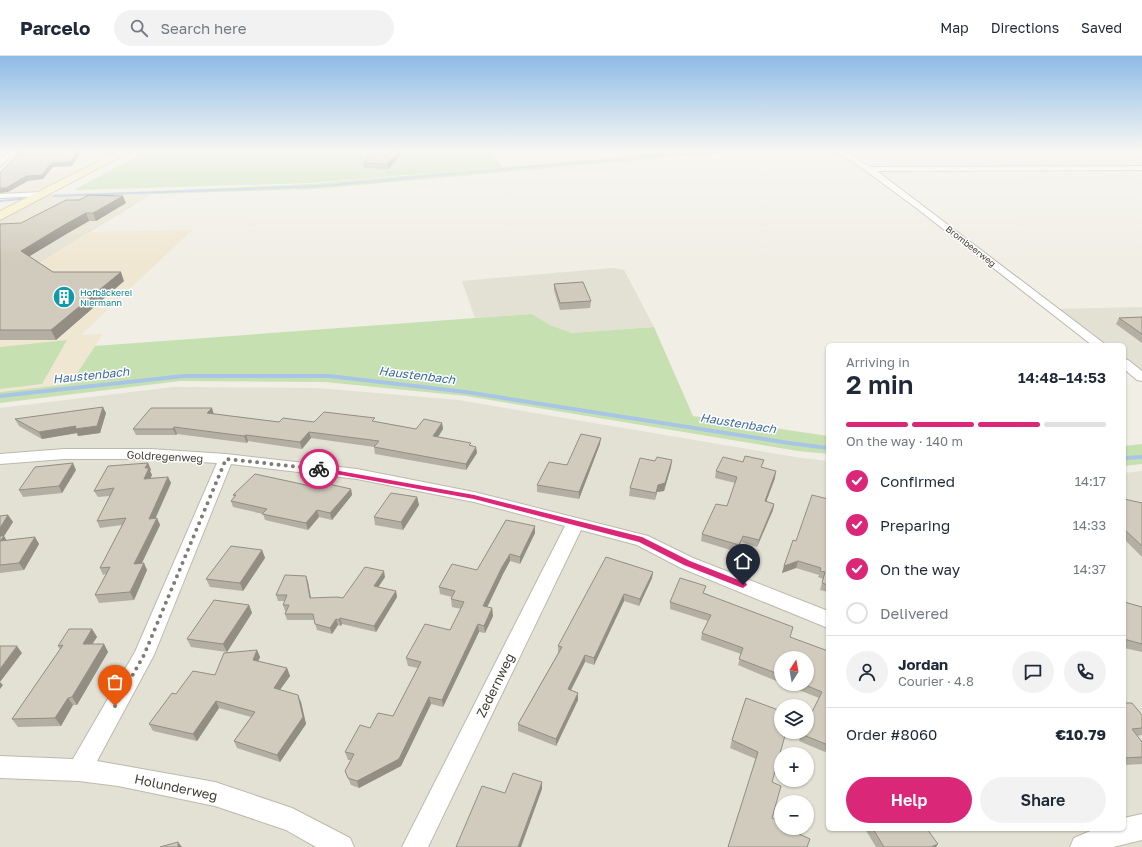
<!DOCTYPE html>
<meta charset="utf-8">
<style>
:root{--surface:#fff;--page:#f2f2f3;--text:#1f2937;--muted:#747a83;--line:#e0e1e3;--accent:#db2777}
body{margin:0;font-family:"Golos Text",sans-serif;background:var(--page);color:var(--text);height:100vh;display:flex;flex-direction:column;font-size:15px;white-space:nowrap}
*{box-sizing:border-box;margin:0}
p{font-size:13px;color:var(--muted)}
.icon{flex:none;width:22px;height:22px;fill:none;stroke:currentColor;stroke-width:2;stroke-linecap:round;stroke-linejoin:round}
.map{position:relative;flex:1;overflow:hidden}
.panel{position:absolute;left:826px;top:287px;width:300px;height:488px;display:flex;flex-direction:column;background:var(--surface);border-radius:6px;box-shadow:0 1px 3px #0004}
.panel>*{flex:none}
.needle{width:26px;rotate:11deg}
.fabs{position:absolute;left:774px;top:595px;display:grid;gap:8px}
.fabs a{display:grid;place-items:center;width:40px;height:40px;border-radius:50%;background:var(--surface);box-shadow:0 1px 3px #0004;font-size:20px}
.pin{position:absolute;display:grid;place-items:center;width:34px;height:34px;color:#fff;margin:-41px -17px;border-radius:50% 50% 50% 0;rotate:-45deg;box-shadow:0 0 4px #0007}
.pin .icon{rotate:45deg}
.courier{position:absolute;display:grid;place-items:center;width:40px;height:40px;margin:-20px;border:3px solid #db2777;border-radius:50%;background:#fff;color:#222;box-shadow:0 1px 5px #0007}
.head em{font-style:normal;font-weight:600}
.head div{display:flex;flex-direction:column-reverse}
.head{display:flex;align-items:center;justify-content:space-between;height:68px;padding:0 20px}
h1{font-size:26px;font-weight:600;line-height:30px}
.bar{display:grid;grid-template-columns:repeat(4,1fr);gap:6px 4px;align-content:center;height:48px;padding:0 20px}
.bar i{height:5px;border-radius:3px;background:var(--line)}
.bar .active{background:var(--accent)}
.bar p{grid-column:span 4}
.line{display:flex;align-items:center;gap:10px;padding:0 20px;border-top:1px solid var(--line)}
.line div{flex:1}
.round{display:grid;place-items:center;flex:none;width:42px;height:42px;border-radius:21px;background:var(--page)}
ol{padding:0 20px;list-style:none}
li{display:flex;align-items:center;gap:12px;height:44px}
li p{margin-inline-start:auto}
li .icon{padding:4px;border-radius:50%;background:var(--accent);color:#fff;stroke-width:4}
li:last-child{color:var(--muted)}
li i{width:22px;height:22px;border:2px solid var(--line);border-radius:50%}
.primary-button{display:flex;gap:8px;margin-top:auto;padding:8px 20px}
.primary-button a{flex:1;height:46px;border-radius:24px;background:var(--accent);color:#fff;font-size:16px;font-weight:600;line-height:46px;text-align:center}
.primary-button a+a{background:var(--page);color:var(--text)}
header{display:flex;align-items:center;gap:24px;box-sizing:border-box;height:56px;padding:0 20px;background:var(--surface);border-bottom:1px solid var(--line)}
header strong{font-size:19px}
nav{display:flex;gap:22px;margin-inline-start:auto;font-size:14px}
.search{width:280px;height:36px;background:var(--page);display:flex;align-items:center;gap:10px;box-sizing:border-box;padding:0 14px;border-radius:22px;color:var(--muted);font-size:15px}
.map>svg:first-child{display:block}
.residential{fill:#e3e0d4;fill-rule:evenodd}
.commercial{fill:#f0e7d2}
.education{fill:#e8e4d0}
.green{fill:#c6e0b2}
.lines{fill:none;stroke-linecap:round;stroke-linejoin:round}
.stream{fill:#a8c5e6;fill-rule:evenodd}
.street-casing{stroke:#bdb9ac;stroke-width:2}
.secondary-casing{stroke:#cbc399;stroke-width:2}
.street{fill:#fff;fill-rule:evenodd}
.secondary{fill:#f7f1c7;fill-rule:evenodd}
.wall{fill:#b3afa2}
.shaded-wall{fill:#928e84}
.building{fill:#d0cbbc;stroke:#928e84}
.route{fill:#db2777}
.done{stroke:#7f7c73;stroke-width:4;stroke-dasharray:0 7.2}
.labels{text-anchor:middle;dominant-baseline:central;stroke-width:3;stroke-linejoin:round;paint-order:stroke}
.far-street-label{font-size:9px;fill:#423e35;stroke:#fff}
.far-culture-label{font-size:9px;fill:#0d838f;stroke:#fff;text-anchor:start}
.street-label{font-size:11px;fill:#423e35;stroke:#fff}
.water-label{font-size:12px;font-style:italic;fill:#3c6aa0;stroke:#fff}
.near-street-label{font-size:13px;fill:#423e35;stroke:#fff}
</style>
<header>
<strong>Parcelo</strong>
<div class="search"><svg class="icon" aria-label="search" viewBox="0 0 24 24"><circle cx="10" cy="10" r="6"/><path d="M15 15l6 6"/></svg>Search here</div>
<nav><a>Map</a><a>Directions</a><a>Saved</a></nav>
</header>
<div class="map">
<svg width="1142" height="791" viewBox="0 0 1142 791">
<rect width="100%" height="100%" fill="#f0eee5"/>
<path class="residential" d="M157,135L41,206L0,218V165L53,138Z
M613,212L624,214L654,271L572,277L550,269L532,258L475,262L462,225Z
M1142,251V318L1124,304V289H1104L1057,253Z
M173,331L318,332L458,344L801,402L828,405V773H1124V417L1142,415V791H0V352ZM781,602H807V628H781ZM781,650H807V676H781ZM781,698H807V724H781ZM781,746H807V772H781Z"/>
<path class="commercial" d="M192,174L81,279L103,278L70,328L0,336V218L41,206L88,176Z"/>
<path class="education" d="M83,112L40,134L26,136L0,137V119Z
M154,136L83,178H55L0,169L56,140Z"/>
<path class="green" d="M146,95H490L502,111L310,127L74,134Z
M687,95H738L315,133L151,138L157,135L311,128Z
M532,258L550,269L572,277L654,271L693,360L828,380V398L798,395L466,340L325,326L180,325L0,347V336L70,328L95,290Z
M67,284L42,328L0,333V291Z
M1142,388V408L1124,410V390Z"/>
<g class="lines">
<path class="stream" d="M698,95H707L320,131L54,141L52,140L54,139L320,129Z
M22,142V144H21L0,146V144Z
M184,318H329L466,334L789,385L828,390V394L789,389L466,338L329,322H184L0,342V338Z
M1142,399V403L1124,404V400Z"/>
<g class="street-casing">
<path id="street" d="M13,95H23L12,99L0,110V104L8,97Z
M836,95H844L870,111L1142,110V114L877,115L1106,289H1092L915,151L866,115Z
M42,136L46,138L45,140L0,142V138Z
M1124,303L1128,304L1142,315V325L1137,324L1124,313Z
M64,393H150L226,398L357,413L474,436L648,480L693,502L828,555V572L681,512L637,489L581,474L428,791H402L565,470L474,446L357,423L231,408L154,599L97,705L215,726L292,752L350,782L354,791H316L286,774L215,750L118,730L79,725L0,722V700L73,703L135,596L217,407L150,403H64L0,408V398Z
M1142,758V784L1113,791H1070L1074,782L1095,773H1124V762Z"/>
</g>
<g class="secondary-casing">
<path id="secondary" d="M119,95H131L0,164V155Z"/>
</g>
<use href="#street" class="street"/>
<use href="#secondary" class="secondary"/>
</g>
<path class="wall" d="M402,97L388,113L364,112L363,107Z
M79,144L126,147L96,165H89L68,177L29,200L53,216L124,225L56,284H0V168L21,167Z
M554,228L591,245L590,252L560,254L554,234Z
M1142,261V287L1116,268L1119,262Z
M212,352L213,358L279,366H375L416,373L442,367L443,373L438,381L476,391L477,397L466,414L375,398L374,391L311,382L302,393L248,385L247,387L177,378L176,379H136L133,373Z
M106,357L100,377L78,380L77,377L42,383L19,370L15,363Z
M600,388L579,443L537,436V429L567,409Z
M148,407L151,414L150,415L152,419L150,422L168,421L171,427L155,463L157,462L160,469L142,507L147,514L134,544L99,547L95,539L106,518L103,519L100,512L122,469L100,472L97,465L110,440L98,441L94,435Z
M671,411L664,435L657,436L655,444L629,440L630,432Z
M762,411L775,422L766,445L774,448L773,454L757,491L741,486L737,496L701,485L702,478L727,450L735,427L715,422L716,415Z
M76,414L62,437L23,441L19,434Z
M320,432L351,433L352,439L332,464L319,461L308,474L265,464L263,458L233,451L231,445L234,441L233,439Z
M417,441L419,449L403,474L375,469L374,461Z
M828,443V536L820,534L823,523L818,521L819,519L796,512L782,517L784,510L796,485Z
M1124,443L1142,447V501L1124,483Z
M8,459L13,466L4,480L6,484L35,481L39,488L24,514L0,517V460Z
M535,477L520,508L510,505L503,518L487,551L492,552L493,560L485,577L479,576L443,651L431,648L401,710L359,732L351,729L345,715L351,704H348L345,696L370,672L393,660L418,612L408,610L406,602L450,574L461,553L452,551L451,543L452,541L440,538L439,531L477,514Z
M262,494L265,502L243,535L210,531L206,523Z
M653,516L652,522L639,550L624,545L594,609L585,606L571,634L578,637V644L556,690L518,675V668L558,597V590Z
M306,520L308,526L311,542H343L385,521L378,531L396,535L397,541L376,576L342,568L341,570L338,569L332,578L317,574L314,564H287L285,558L286,555H285L283,549L285,545H278L276,539Z
M705,537L790,582L828,595V692L825,696L799,685L801,678L819,642L784,628H807L781,602V627L738,609L741,598L701,584L702,577L708,565L670,553V546Z
M1124,546L1142,551V596L1124,592Z
M249,549L252,557L227,596L191,591L187,583Z
M92,573L97,581L92,588H104L108,596L77,649H73L61,670L18,671L12,663L60,594L58,590Z
M257,594L260,601L258,605L287,612L290,620L280,634L301,646L306,668L280,706L237,692L234,685L251,661L219,652L197,685L153,675L149,668L176,638L215,619Z
M746,642L772,726V762L778,768L728,791L756,703L730,692L732,684Z
M1124,647L1142,659V679L1137,680L1142,686V708L1124,709Z
M865,773H927L936,791H876Z"/>
<path class="shaded-wall" d="M78,95H82L72,110L53,111L43,123L28,125L8,136L0,137V132L26,120L51,107Z
M399,95H402V97L388,113L387,108Z
M123,140L126,147L96,165L93,157Z
M86,157L89,165L68,177L25,203L21,195L64,169Z
M121,216L124,225L56,284L51,274Z
M103,351L106,357L100,377L78,380L77,377L42,383L39,376Z
M212,352L214,359L207,357Z
M442,367L443,373L434,387L433,380Z
M174,371L177,378L176,379L173,373Z
M309,376L311,382L302,393L300,386Z
M246,379L248,385L247,387L244,380Z
M601,382L600,388L579,443V436Z
M476,391L477,397L466,414V408Z
M672,404L671,411L664,435L657,436L655,444L656,437L658,429Z
M73,407L76,414L62,437L59,430Z
M148,407L151,414L150,415L152,419L147,430L144,423L145,412Z
M776,415L775,422L764,452L765,445Z
M168,421L171,427L152,470L149,463Z
M351,433L352,439L332,464L330,457Z
M417,441L419,449L403,474L401,466Z
M774,448L773,454L757,491L759,484Z
M317,454L319,461L308,474L306,467Z
M8,459L13,466L4,480L8,487L0,486V472Z
M157,462L160,469L138,515L134,508Z
M535,470V477L520,508V501Z
M35,481L39,488L24,514L19,507Z
M262,494L265,502L243,535L240,527Z
M510,498V505L503,518L484,558L483,550L502,511Z
M798,505L796,512L782,517L784,510Z
M144,507L147,514L134,544L130,536Z
M384,515L385,521L375,536L374,530Z
M653,516L652,522L639,550L640,543Z
M306,520L308,526L312,549L310,542Z
M396,535L397,541L376,576L374,570Z
M624,538V545L594,609V602Z
M249,549L252,557L227,596L223,588Z
M492,552L493,560L485,577L484,570Z
M340,562L342,568L341,570L339,564Z
M336,563L338,569L332,578L330,572Z
M478,568L479,576L443,651L442,644Z
M92,573L97,581L87,596L83,588Z
M104,588L108,596L77,649L72,641Z
M17,590L22,597L0,626L3,629L0,633V613Z
M257,594L260,601L256,611L253,604Z
M585,599V606L568,640V633Z
M287,612L290,620L276,639L274,632Z
M578,637V644L556,690V683Z
M298,639L301,646L306,668L280,706L277,699Z
M429,641L431,648L401,710L359,732L357,725Z
M68,642L73,649L61,670L55,662Z
M216,645L219,652L197,685L193,678Z
M542,726V733L521,791H518Z
M178,786L182,791H178Z
M938,788L936,791H931Z"/>
<path class="building" d="M21,95H78L70,106L51,107L42,119L26,120L6,132H0V117Z
M375,95H399L387,108L363,107Z
M89,139L123,140L93,157H86L64,169L21,195L53,216H121L51,274H0V168L21,167L66,144H79Z
M583,226L591,245L560,247L554,228Z
M1142,261V278L1119,262Z
M103,351L97,370L75,373L76,370L39,376L15,363Z
M151,352H212L207,357L279,366L283,362L314,366L324,356L375,362L372,365L416,373L424,363L442,367L433,380L471,387L469,389L476,391L466,408L374,391L379,385L309,376L300,386L246,379L244,380L174,371L173,373H133Z
M581,378L601,382L579,436L537,429L549,406L567,409Z
M745,400L764,404L761,411L776,415L765,445L774,448L759,484L743,480L739,489L702,478L716,448L727,450L737,421L716,415L723,401L743,406Z
M657,401L672,404L665,427L658,429L656,437L630,432L640,402L655,405Z
M73,407L59,430L19,434L35,411Z
M148,407L145,412H149L144,423L168,421L149,463L157,462L134,508L144,507L130,536L95,539L110,511L100,512L126,462L97,465L114,432L94,435L108,410Z
M255,418L320,432L324,427L351,433L330,457L317,454L306,467L262,458L267,453L231,445L236,439H233Z
M391,437L417,441L401,466L374,461Z
M812,439L828,443V529L822,527L825,516L820,515L821,512L798,505L784,510L793,484L796,485Z
M1124,443L1142,447V490L1124,473Z
M8,459L0,472V460Z
M506,464L535,470L520,501L510,498L502,511L483,550L492,552L484,570L478,568L442,644L429,641L399,703L357,725L348,722L345,715L354,698L345,696L360,669L370,672L378,657L393,660L421,606L406,602L425,568L450,574L464,546L451,543L455,535L439,531L452,508L477,514Z
M0,480H4L0,485L35,481L19,507L0,509Z
M231,490L262,494L240,527L206,523Z
M606,501L653,516L640,543L624,538L594,602L585,599L568,633L578,637L556,683L518,668L562,591L558,590Z
M365,511L384,515L374,530L396,535L374,570L340,562L339,564L336,563L330,572L315,568L313,558H285L289,549H283L287,539H276L285,519L306,520L310,542L337,541L343,542Z
M680,522L706,530L703,537L793,571L790,581L828,595V689L801,678L802,676H807V666L822,636L803,628H807V602H781V619L739,603L743,592L702,577L711,559L670,546Z
M214,544L249,549L223,588L187,583Z
M1124,546L1142,551V588L1124,583Z
M69,573H92L83,588H104L72,641L68,642L55,662L12,663L63,589L58,590Z
M0,590H17L0,613Z
M257,594L253,604L287,612L274,632L298,639L303,661L277,699L234,685L255,656L216,645L193,678L149,668L172,637L176,638L193,615L215,619L224,597Z
M746,642L781,655V676H786L772,726L781,730L772,762L779,765L778,768L781,770V772H786L810,783L807,791H728L758,696L732,684Z
M1124,647H1132L1142,659V672L1132,673L1142,686V701L1124,702Z
M513,717L542,726L518,791H456L482,730L505,737Z
M873,773H927L938,788L931,791H884Z
M178,786V791H160Z"/>
<linearGradient id="sky" x2="0" y2="1"><stop stop-color="#8ebbe7"/><stop offset="0.46" stop-color="#f8f7f3"/><stop offset="1" stop-color="#f8f7f3" stop-opacity="0"/></linearGradient>
<rect width="1142" height="206" fill="url(#sky)"/>
<path class="route" d="M317,411L474,439L642,481L690,505L746,527L747,529L743,532L740,531L684,509L639,486L474,443L319,415L316,413Z"/>
<g class="lines">
<path class="done" d="M115,650L144,599L226,403L319,413"/>
</g>
<defs>
<g id="building-disc" transform="scale(1.15)"><circle r="9.5" fill="#0f9aa8" stroke="#fff"/><path d="M-4-6H4V6H1V3H-1V6H-4ZM-2.5-4.3h1.7v1.8h-1.7ZM.8-4.3h1.7v1.8H.8ZM-2.5-1h1.7V.8h-1.7ZM.8-1h1.7V.8H.8Z" fill="#fff"/></g>
</defs>
<g fill-rule="evenodd">
<use href="#building-disc" x="64" y="241"/>
</g>
<g class="labels">
<g class="far-street-label">
<text transform="translate(971 190) rotate(38)">Brombeerweg</text>
</g>
<g class="far-culture-label">
<text x="80" y="236">Hofbäckerei<tspan x="80" dy="10">Niermann</tspan></text>
</g>
<g class="street-label">
<text transform="translate(165 400) rotate(3)">Goldregenweg</text>
</g>
<g class="water-label">
<text transform="translate(91 319) rotate(-6)">Haustenbach</text>
<text transform="translate(417 319) rotate(7)">Haustenbach</text>
<text transform="translate(738 367) rotate(9)">Haustenbach</text>
</g>
<g class="near-street-label">
<text transform="translate(495 629) rotate(-64)">Zedernweg</text>
<text transform="translate(176 731) rotate(12)">Holunderweg</text>
</g>
</g>
</svg>
<div class="fabs">
<a><svg class="needle" viewBox="-14 -14 28 28"><path d="M0-13l5 13h-10z" fill="#e53935"/><path d="M0 13l5-13h-10z" fill="#747a83"/></svg></a>
<a><svg class="icon" aria-label="layers" viewBox="0 0 24 24"><path d="M12 4l9 5-9 5-9-5zM3 14l9 5 9-5"/></svg></a>
<a>+</a>
<a>−</a>
</div>
<div class="pin" style="left:115px;top:650px;background:#ea580c"><svg class="icon" aria-label="bag" viewBox="0 0 24 24"><path d="M5 8h14l-1 12H6zM9 8a3 3 0 0 1 6 0"/></svg></div>
<div class="pin" style="left:743px;top:529px;background:#1f2937"><svg class="icon" aria-label="home" viewBox="0 0 24 24"><path d="M3 11l9-7 9 7M6 9v11h12V9"/></svg></div>
<div class="courier" style="left:319px;top:413px"><svg class="icon" aria-label="bike" viewBox="0 0 24 24"><circle cx="6" cy="16" r="4"/><circle cx="18" cy="16" r="4"/><path d="M6 16l4-8h5l3 8M10 8l3 8H6M13 5h3"/></svg></div>
<section class="panel">
<div class="head"><div><h1>2 min</h1><p>Arriving in</p></div><em>14:48–14:53</em></div>
<div class="bar"><i class="active"></i><i class="active"></i><i class="active"></i><i></i><p>On the way · 140 m</p></div>
<ol>
<li><svg class="icon" aria-label="check" viewBox="0 0 24 24"><path d="M5 12l5 5 9-10"/></svg>Confirmed<p>14:17</p></li>
<li><svg class="icon" aria-label="check" viewBox="0 0 24 24"><path d="M5 12l5 5 9-10"/></svg>Preparing<p>14:33</p></li>
<li><svg class="icon" aria-label="check" viewBox="0 0 24 24"><path d="M5 12l5 5 9-10"/></svg>On the way<p>14:37</p></li>
<li><i></i>Delivered</li>
</ol>
<div class="line" style="height:72px"><a class="round"><svg class="icon" aria-label="person" viewBox="0 0 24 24"><circle cx="12" cy="8" r="4"/><path d="M4 21q1-7 8-7t8 7"/></svg></a><div><b>Jordan</b><p>Courier · 4.8</p></div><a class="round"><svg class="icon" aria-label="chat" viewBox="0 0 24 24"><path d="M4 5h16v11H9l-5 4z"/></svg></a><a class="round"><svg class="icon" aria-label="phone" viewBox="0 0 24 24"><path d="M5 4h4l2 5-3 2q2 4 5 5l2-3 5 2v4C11 20 4 13 5 4z"/></svg></a></div>
<div class="line" style="height:52px"><div>Order #8060</div><b>€10.79</b></div>
<div class="primary-button"><a>Help</a><a>Share</a></div>
</section>
</div>
